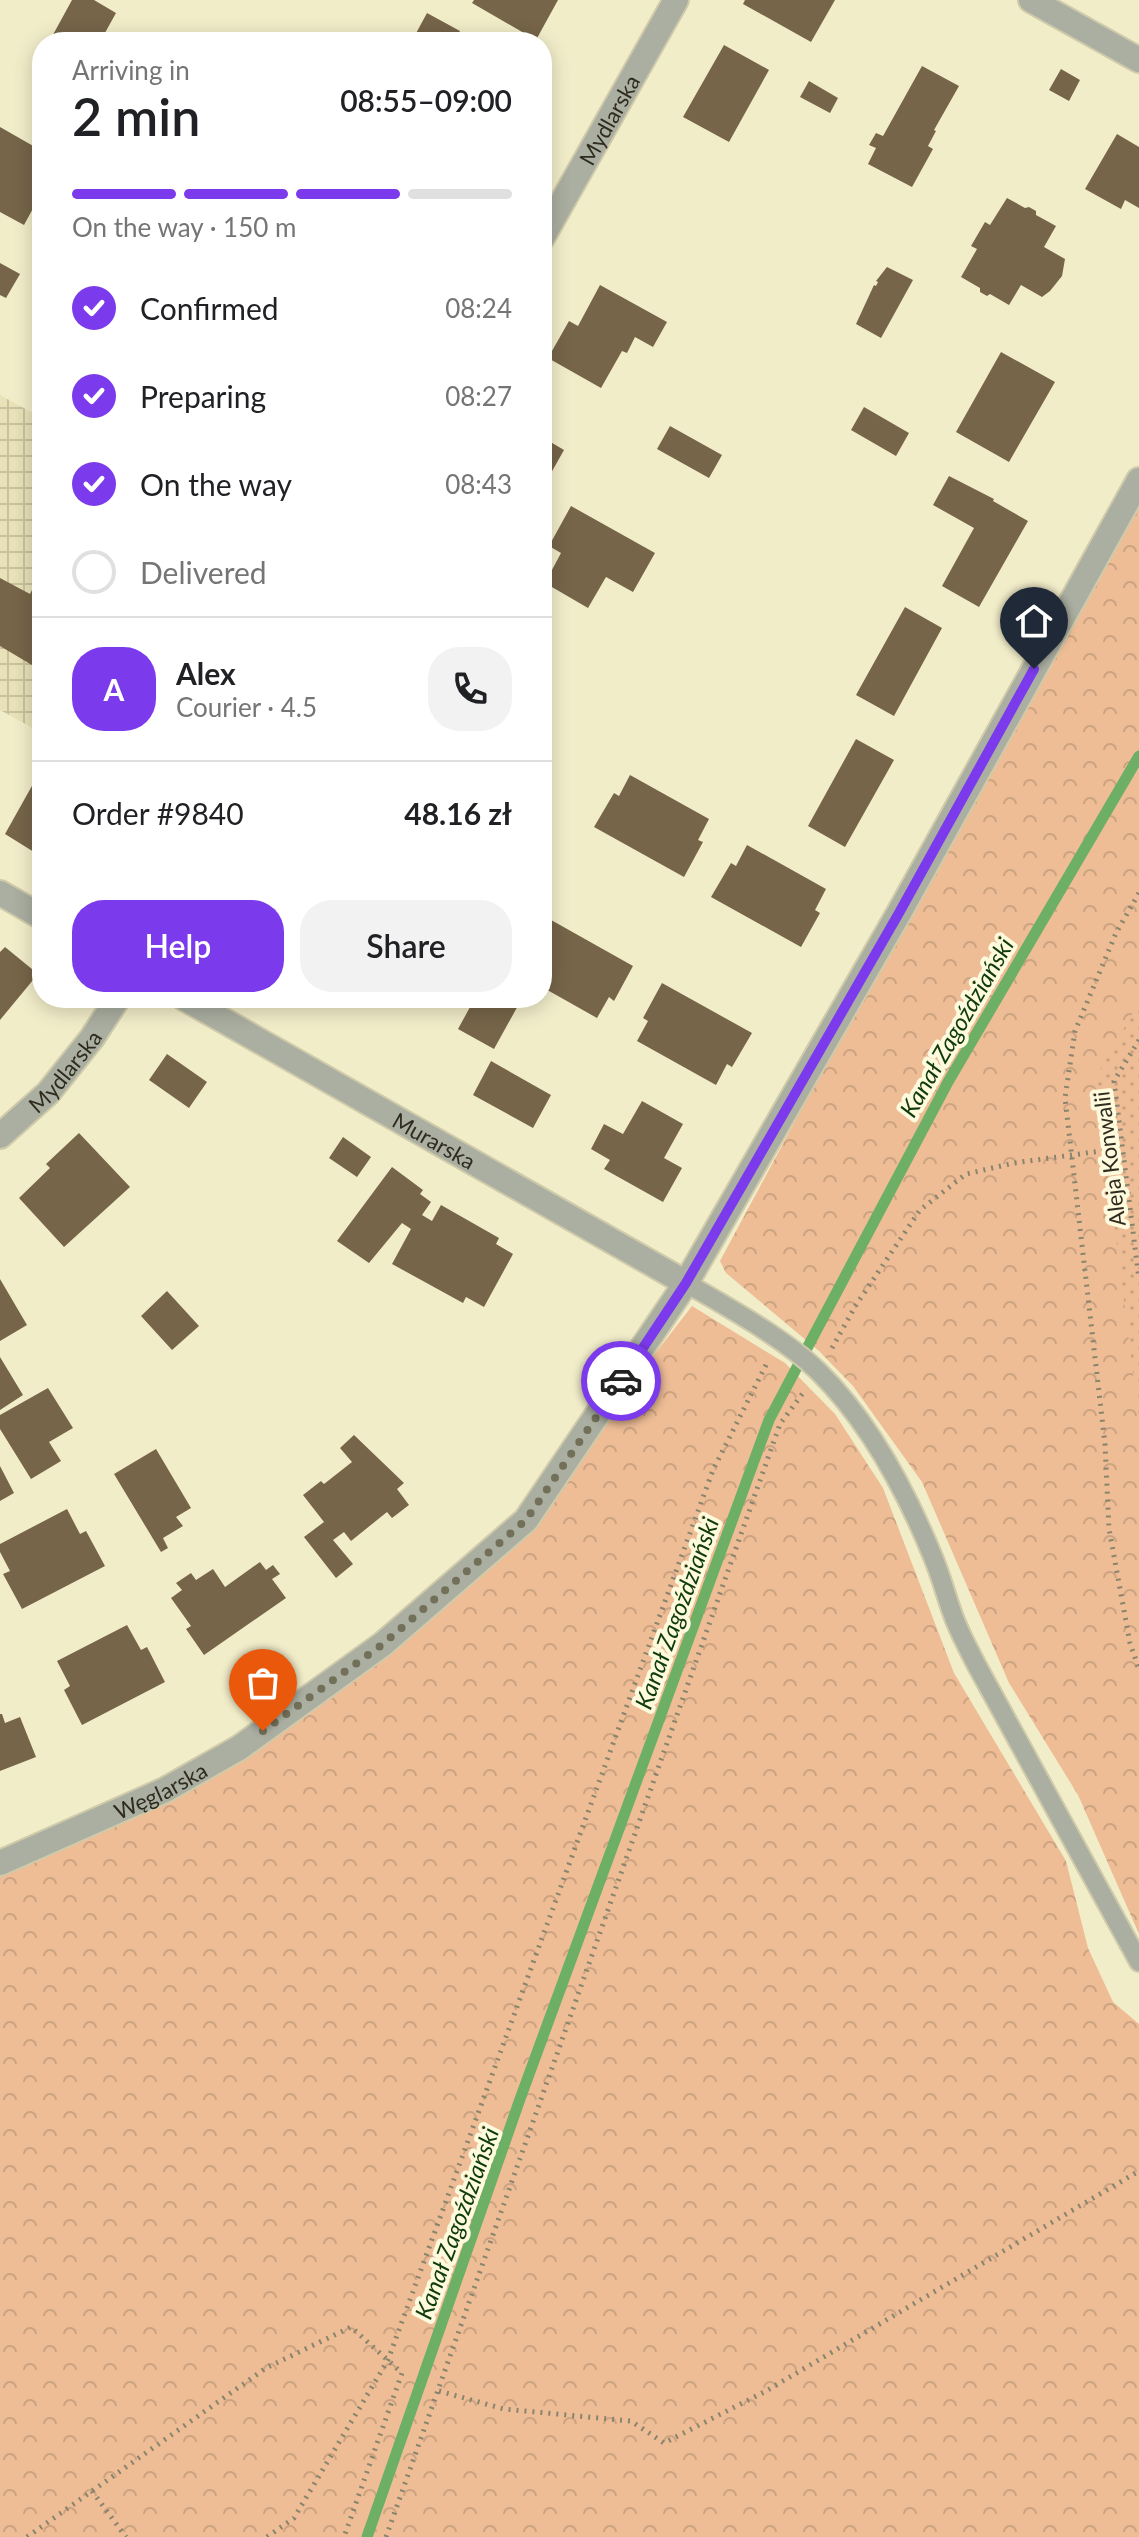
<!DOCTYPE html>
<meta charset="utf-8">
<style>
:root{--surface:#fff;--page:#f2f2f2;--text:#202124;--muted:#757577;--line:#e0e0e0;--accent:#7c3aed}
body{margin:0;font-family:Lato,sans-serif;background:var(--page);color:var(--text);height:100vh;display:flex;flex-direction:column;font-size:30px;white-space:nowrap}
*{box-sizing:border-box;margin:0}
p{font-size:26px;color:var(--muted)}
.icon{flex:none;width:44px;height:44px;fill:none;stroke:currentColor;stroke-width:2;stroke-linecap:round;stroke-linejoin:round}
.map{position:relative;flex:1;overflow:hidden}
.panel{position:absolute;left:32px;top:32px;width:520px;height:976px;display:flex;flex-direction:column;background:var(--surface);border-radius:32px;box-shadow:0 4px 20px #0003}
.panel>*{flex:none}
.pin{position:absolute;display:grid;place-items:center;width:68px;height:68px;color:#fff;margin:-82px -34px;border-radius:50% 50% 50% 0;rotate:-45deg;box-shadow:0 0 8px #0007}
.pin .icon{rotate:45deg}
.courier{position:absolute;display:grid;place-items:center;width:80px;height:80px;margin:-40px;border:6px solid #7c3aed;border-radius:50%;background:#fff;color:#222;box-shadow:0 2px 10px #0007}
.headline em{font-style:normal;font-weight:600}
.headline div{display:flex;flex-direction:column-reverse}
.headline{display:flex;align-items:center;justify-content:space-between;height:136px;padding:0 40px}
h1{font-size:52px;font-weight:600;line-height:60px}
.bar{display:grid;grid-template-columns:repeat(4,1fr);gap:12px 8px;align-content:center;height:96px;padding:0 40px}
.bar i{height:10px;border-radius:6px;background:var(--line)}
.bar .selected{background:var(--accent)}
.bar p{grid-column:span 4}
.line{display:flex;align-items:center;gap:20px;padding:0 40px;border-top:2px solid var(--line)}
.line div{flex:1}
.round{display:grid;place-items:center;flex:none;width:84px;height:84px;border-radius:32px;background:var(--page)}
ol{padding:0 40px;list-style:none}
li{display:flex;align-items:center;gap:24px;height:88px}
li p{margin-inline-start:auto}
li .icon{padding:8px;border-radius:50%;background:var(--accent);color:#fff;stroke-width:4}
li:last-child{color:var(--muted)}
li i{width:44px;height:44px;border:4px solid var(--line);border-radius:50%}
.cta{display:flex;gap:16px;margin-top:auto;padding:16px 40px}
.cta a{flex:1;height:92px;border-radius:32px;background:var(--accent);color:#fff;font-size:32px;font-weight:600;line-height:92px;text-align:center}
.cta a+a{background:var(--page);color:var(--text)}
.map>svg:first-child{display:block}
.industrial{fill:url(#industrial-grid)}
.forest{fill:url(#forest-crowns)}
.garden{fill:url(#garden-dots)}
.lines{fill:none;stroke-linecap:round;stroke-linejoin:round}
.stream{stroke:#6eaf66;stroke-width:11}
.building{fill:#766549}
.lane-casing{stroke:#cfcaaa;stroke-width:22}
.street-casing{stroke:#cfcaaa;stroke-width:28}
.path{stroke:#88846d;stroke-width:5;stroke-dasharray:2 6;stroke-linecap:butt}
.lane{stroke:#abafa1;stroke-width:18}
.street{stroke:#abafa1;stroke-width:24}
.done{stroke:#73705a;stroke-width:8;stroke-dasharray:0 14.4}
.route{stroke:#7c3aed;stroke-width:10}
.labels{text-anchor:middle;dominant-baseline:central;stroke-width:8;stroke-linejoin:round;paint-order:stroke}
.street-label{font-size:22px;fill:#2f2c1f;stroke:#fefadd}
.water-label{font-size:24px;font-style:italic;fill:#0e3b09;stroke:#fefadd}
</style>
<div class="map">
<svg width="1139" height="2537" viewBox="0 0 1139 2537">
<defs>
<pattern id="industrial-grid" width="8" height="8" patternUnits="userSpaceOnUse" patternTransform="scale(2)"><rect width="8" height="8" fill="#e9e2b8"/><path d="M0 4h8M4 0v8" fill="none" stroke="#c8c29e"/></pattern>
<pattern id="forest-crowns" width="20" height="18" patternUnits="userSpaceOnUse" patternTransform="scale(2)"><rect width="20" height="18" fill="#eebd96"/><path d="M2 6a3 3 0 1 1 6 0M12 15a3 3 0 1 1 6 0" fill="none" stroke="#cca381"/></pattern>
<pattern id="garden-dots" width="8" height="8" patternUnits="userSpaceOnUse" patternTransform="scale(2)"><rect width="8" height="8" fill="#eebd96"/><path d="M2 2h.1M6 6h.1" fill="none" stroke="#cca381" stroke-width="1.8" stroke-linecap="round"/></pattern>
</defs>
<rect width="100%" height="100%" fill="#f2edc9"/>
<path class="industrial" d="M0,395L42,418V733L0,710Z"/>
<path class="forest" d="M1139,481V1934L1078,1795L1009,1683L922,1482L853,1386L819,1351L726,1273L720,1261Z
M692,1306L785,1363L835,1414L883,1488L954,1673L1066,1861L1088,1948L1113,2002L1139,2024V2537H0V1863L239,1748L526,1520Z"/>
<path class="garden" d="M1139,1002V1421L1096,1077Z"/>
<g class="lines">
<path class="stream" d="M367,2537L520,2099L769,1420L948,1082L1139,756"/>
</g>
<path class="building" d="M72,0H94L116,13L101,40L104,42H49Z
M474,0H558L536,40L472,3Z
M745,0H835L811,42L743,4Z
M427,13L460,31L454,42H423L414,37Z
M724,45L769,70L729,142L683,117Z
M922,66L959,86L934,130L936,131L928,146L933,149L912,187L868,164L876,148L869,145L876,133L883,136Z
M1061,69L1080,80L1069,101L1049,90Z
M809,81L838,98L830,113L800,97Z
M0,127L42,151V192L24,225L0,212Z
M1117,134L1139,147V208L1125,200L1121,209L1085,189Z
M1007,198L1025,208L1029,207L1036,211V215L1056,226L1044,247L1065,259L1062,276L1050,291L1042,297L1021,285L1009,305L990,294L987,296L980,292V288L961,277L977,249L971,246L985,222L990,225Z
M0,263L20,274L6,298L0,295Z
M887,267L913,280L881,338L856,324L874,285L876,286L878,282L876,281Z
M600,285L667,322L653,347L635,337L627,353L622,351L601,388L548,358L569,321L578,326Z
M1001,352L1055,382L1009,462L956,432Z
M864,407L909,433L896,456L851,430Z
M670,426L722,455L709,478L657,449Z
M542,437L564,450L542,489Z
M949,476L994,499L993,501L1028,521L979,607L942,586L974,528L933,505Z
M571,506L655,553L633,592L606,577L588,608L545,583L561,553L549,546Z
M42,570V671L0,646V578L30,594Z
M905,607L942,628L894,716L856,695Z
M856,739L894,760L845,847L808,826Z
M42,768V857L5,834Z
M630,775L709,819L698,840L703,842L684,877L594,827L614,793L619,796Z
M747,845L826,889L815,910L820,913L801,947L711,897L731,863L736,866Z
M544,916L633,966L614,1001L609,997L597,1018L542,987Z
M5,947L38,974L0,1020V952Z
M662,983L752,1033L732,1067L727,1064L716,1085L637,1041L648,1021L643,1018Z
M475,998H513L520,1002L494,1049L458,1029Z
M167,1054L207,1082L189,1108L149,1080Z
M491,1061L551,1095L533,1128L473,1095Z
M642,1101L683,1124L664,1158L682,1168L663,1202L604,1169L610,1160L591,1149L604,1124L623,1134Z
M79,1133L130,1187L64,1247L19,1198L50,1168L46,1164Z
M343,1137L371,1157L357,1177L329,1158Z
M392,1167L423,1190L420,1194L431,1202L422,1215L432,1221L441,1205L499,1238L496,1244L513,1254L484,1307L466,1297L463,1303L392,1264L411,1229L402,1223L369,1263L337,1241Z
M0,1279L27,1325L0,1341Z
M167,1291L199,1326L172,1350L141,1316Z
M0,1357L23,1395L0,1410Z
M48,1388L73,1428L49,1442L61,1461L31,1479L0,1429V1415Z
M354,1435L404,1483L397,1489L409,1505L392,1518L387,1512L351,1541L344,1532L333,1540L353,1564L336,1578L304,1537L324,1522L303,1495L321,1481L324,1484L352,1462L340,1448Z
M156,1449L191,1508L176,1517L183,1526L163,1538L168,1548L161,1552L114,1474Z
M0,1466L14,1493L0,1501Z
M67,1509L80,1534L86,1531L105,1566L22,1609L3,1574L10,1571L0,1552V1544Z
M260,1562L266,1570L273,1565L280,1574L272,1579L286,1598L204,1655L186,1629L191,1626L171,1598L182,1590L176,1583L191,1573L196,1580L213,1569L225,1587Z
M127,1625L141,1650L147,1647L165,1682L82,1725L64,1690L70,1686L57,1661Z
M0,1714H2L5,1723L20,1717L36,1757L0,1771Z"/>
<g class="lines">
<g class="lane-casing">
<path id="lane" d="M686,1283C727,1307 784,1338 818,1371C870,1422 906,1491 933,1557C941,1576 946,1596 953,1615C959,1632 968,1648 976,1664L1139,1962"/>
</g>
<g class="street-casing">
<g id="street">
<path d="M1031,0L1139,60"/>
<path id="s1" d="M542,238L676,0"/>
<path d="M0,893L42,917"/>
<path id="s2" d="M184,998L686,1283"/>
<path id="s3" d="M0,1136L48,1093L92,1038L118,998"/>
<path id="s4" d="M0,1863L165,1790L239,1748L383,1644L526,1520L686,1283L899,913L1139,480"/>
</g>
</g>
<path class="path" d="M1139,893L1116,933L1075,1031L1065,1098L1105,1444L1109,1529L1130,1643L1139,1669
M1139,1040L1114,1081L1139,1279
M832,1348L856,1305L920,1210L966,1174L1014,1163L1123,1148
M439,2391L504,2409L631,2421L664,2443L766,2391L1139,2171
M92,2491L126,2537
M27,2537L266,2368L351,2327L402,2373L344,2537
M267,2537L294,2518L388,2360L713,1470L767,1363
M386,2537L780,1424L803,1393"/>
<use href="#lane" class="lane"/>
<use href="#street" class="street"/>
</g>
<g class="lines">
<path class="done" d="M263,1731L383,1644L526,1520L621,1381"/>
<path class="route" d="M621,1381L686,1283L899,913L1034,669"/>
</g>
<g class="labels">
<g class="street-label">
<text stroke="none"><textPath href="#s1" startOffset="136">Mydlarska</textPath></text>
<text stroke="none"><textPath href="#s3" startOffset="92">Mydlarska</textPath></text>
<text stroke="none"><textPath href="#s2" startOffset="288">Murarska</textPath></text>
<text transform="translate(1109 1159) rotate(-97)">Aleja Konwalii</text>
<text stroke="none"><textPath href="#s4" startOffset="176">Węglarska</textPath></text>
</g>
<g class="water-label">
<text transform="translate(956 1027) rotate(-60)">Kanał Zagoździański</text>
<text transform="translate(676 1613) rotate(-70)">Kanał Zagoździański</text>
<text transform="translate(456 2223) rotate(-70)">Kanał Zagoździański</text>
</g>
</g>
</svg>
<div class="pin" style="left:263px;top:1731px;background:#ea580c"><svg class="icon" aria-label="bag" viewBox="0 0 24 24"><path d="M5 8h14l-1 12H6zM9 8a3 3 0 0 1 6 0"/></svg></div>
<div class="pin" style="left:1034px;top:669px;background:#1f2937"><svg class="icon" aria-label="home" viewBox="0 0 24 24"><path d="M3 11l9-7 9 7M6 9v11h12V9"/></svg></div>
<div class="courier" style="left:621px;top:1381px"><svg class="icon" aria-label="car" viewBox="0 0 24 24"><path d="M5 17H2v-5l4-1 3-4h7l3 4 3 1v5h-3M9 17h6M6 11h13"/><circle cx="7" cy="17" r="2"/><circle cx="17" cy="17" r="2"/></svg></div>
<section class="panel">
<div class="headline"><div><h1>2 min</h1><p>Arriving in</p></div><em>08:55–09:00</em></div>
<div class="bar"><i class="selected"></i><i class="selected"></i><i class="selected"></i><i></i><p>On the way · 150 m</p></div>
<ol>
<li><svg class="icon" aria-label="check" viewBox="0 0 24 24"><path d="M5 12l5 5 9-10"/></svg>Confirmed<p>08:24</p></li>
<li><svg class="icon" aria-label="check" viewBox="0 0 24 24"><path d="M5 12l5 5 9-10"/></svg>Preparing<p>08:27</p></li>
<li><svg class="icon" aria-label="check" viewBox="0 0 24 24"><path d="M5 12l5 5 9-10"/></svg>On the way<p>08:43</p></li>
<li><i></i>Delivered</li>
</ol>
<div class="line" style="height:144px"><b class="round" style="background:var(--accent);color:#fff">A</b><div><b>Alex</b><p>Courier · 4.5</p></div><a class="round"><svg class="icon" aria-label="phone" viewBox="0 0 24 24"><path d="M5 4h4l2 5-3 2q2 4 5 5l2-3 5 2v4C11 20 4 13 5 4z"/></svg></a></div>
<div class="line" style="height:104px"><div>Order #9840</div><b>48.16 zł</b></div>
<div class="cta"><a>Help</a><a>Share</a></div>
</section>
</div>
